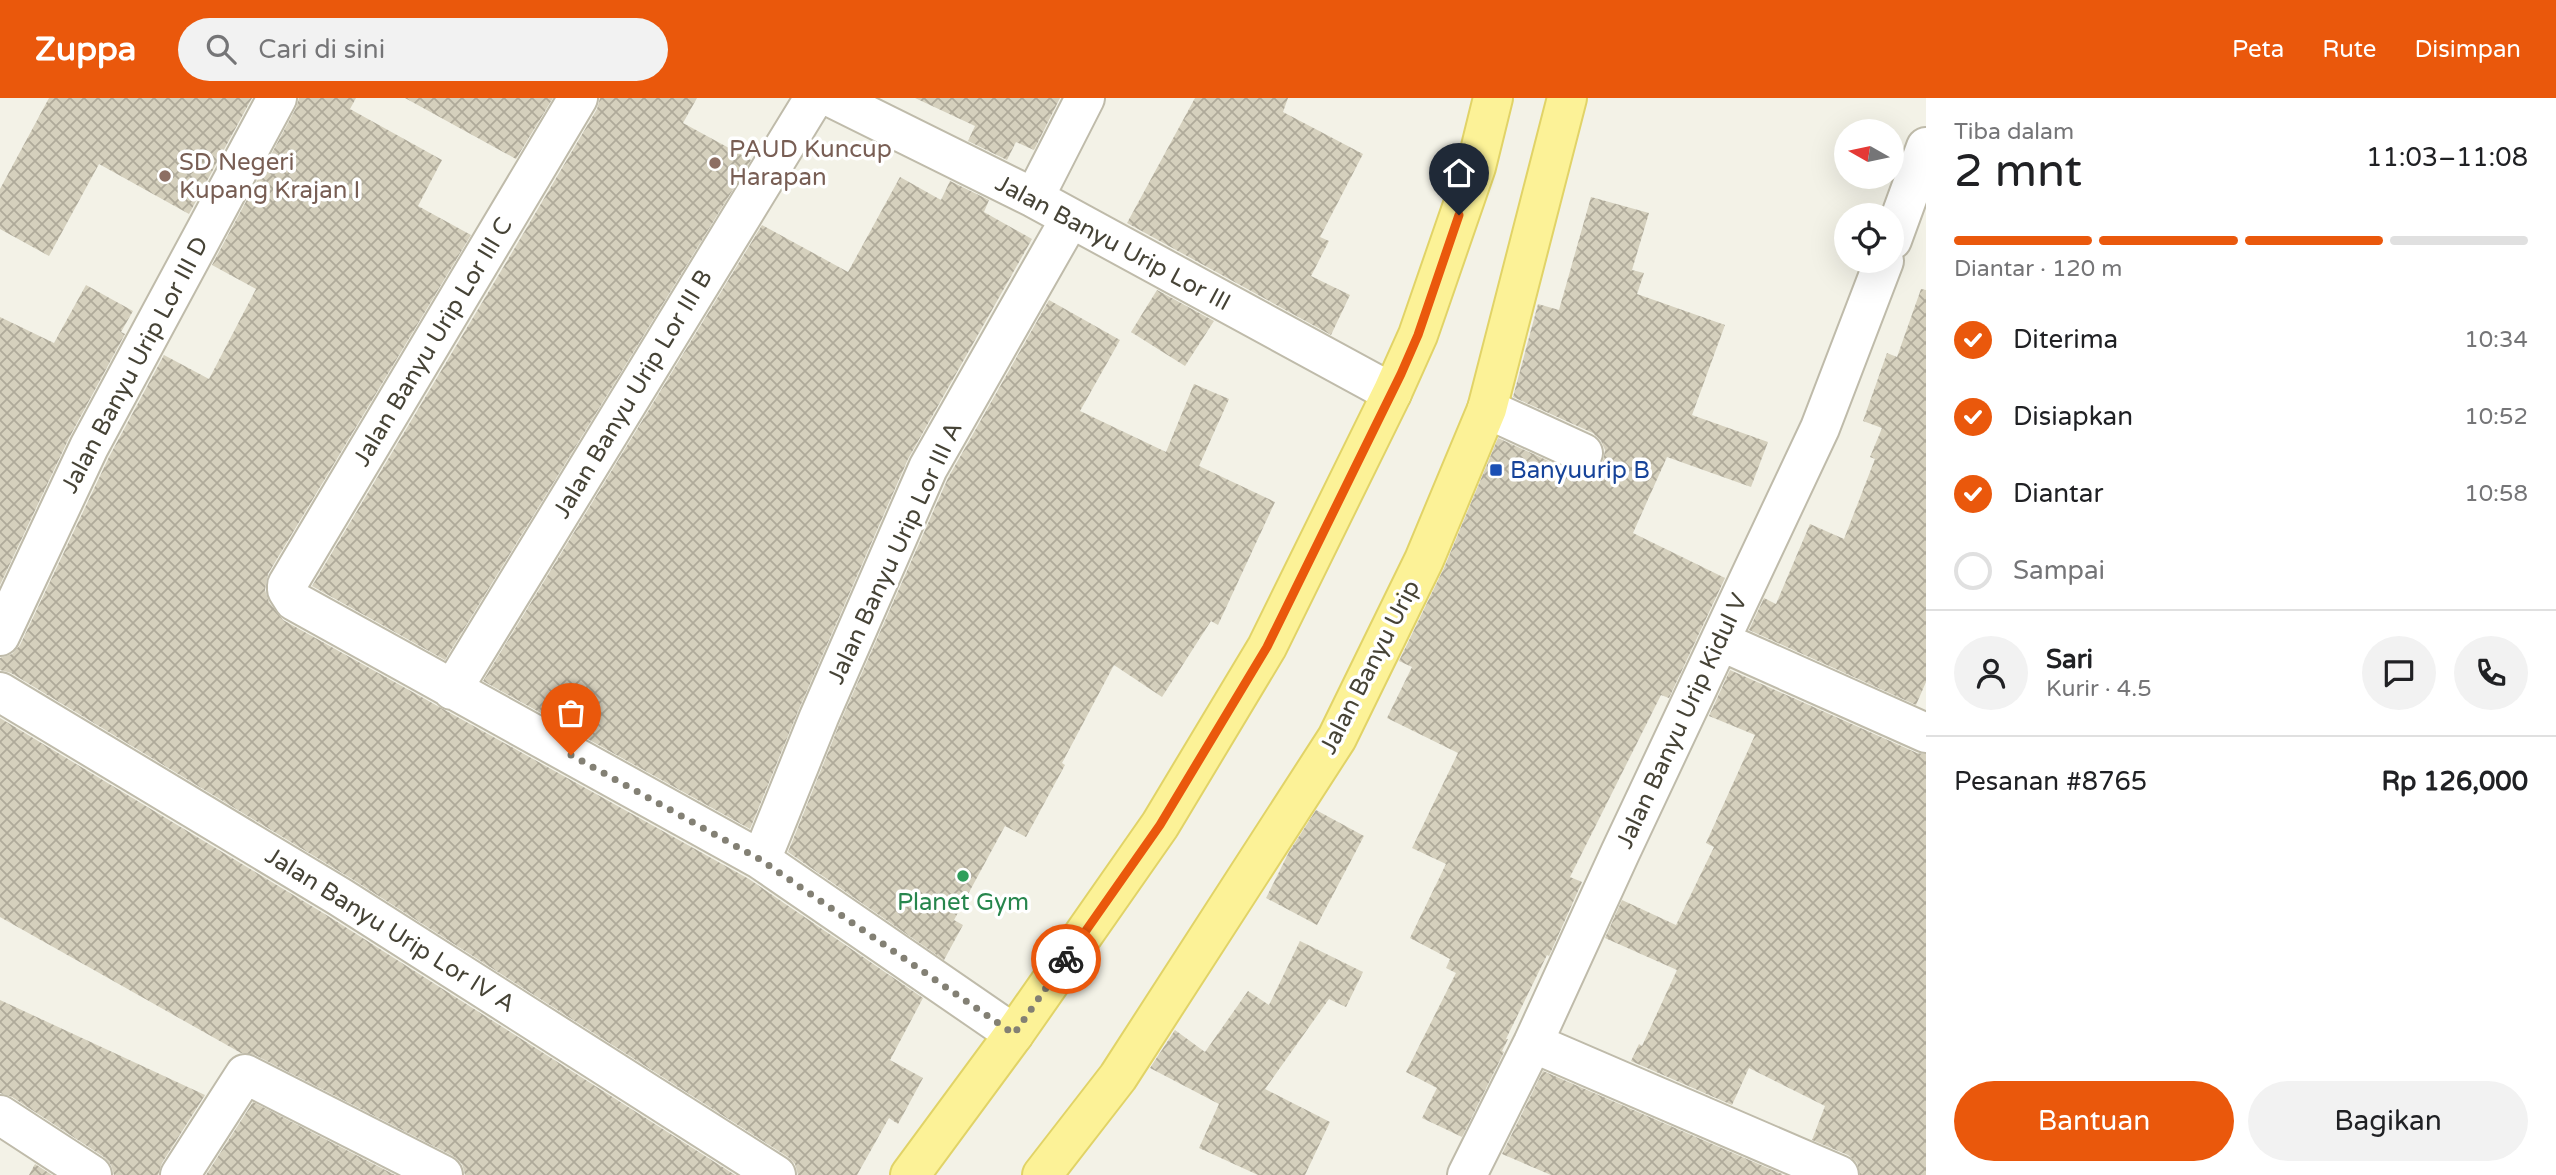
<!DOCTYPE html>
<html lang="id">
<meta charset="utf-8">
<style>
:root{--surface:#fff;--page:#f2f2f2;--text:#202124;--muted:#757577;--line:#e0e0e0;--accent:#ea580c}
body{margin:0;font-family:"Varela Round",sans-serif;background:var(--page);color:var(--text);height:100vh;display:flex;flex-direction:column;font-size:26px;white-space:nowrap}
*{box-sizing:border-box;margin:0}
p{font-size:23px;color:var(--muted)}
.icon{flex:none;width:38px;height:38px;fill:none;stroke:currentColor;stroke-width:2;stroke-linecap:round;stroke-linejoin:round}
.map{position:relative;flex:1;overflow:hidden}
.details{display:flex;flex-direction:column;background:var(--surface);width:630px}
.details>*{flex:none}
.needle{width:46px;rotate:279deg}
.fabs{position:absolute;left:1834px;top:21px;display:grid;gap:14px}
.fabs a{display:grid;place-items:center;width:70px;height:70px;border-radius:50%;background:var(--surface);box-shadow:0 7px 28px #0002;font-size:35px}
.pin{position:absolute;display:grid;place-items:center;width:60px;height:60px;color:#fff;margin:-72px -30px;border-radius:50% 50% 50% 0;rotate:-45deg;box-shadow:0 0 7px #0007}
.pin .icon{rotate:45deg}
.courier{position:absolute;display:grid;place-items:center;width:70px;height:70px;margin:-35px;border:5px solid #ea580c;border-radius:50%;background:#fff;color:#222;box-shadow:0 2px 9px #0007}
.headline em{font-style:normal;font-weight:600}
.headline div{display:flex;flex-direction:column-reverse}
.headline{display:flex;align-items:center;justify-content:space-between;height:119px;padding:0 28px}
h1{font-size:46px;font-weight:600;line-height:52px}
.bar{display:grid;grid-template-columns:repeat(4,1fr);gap:10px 7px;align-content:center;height:84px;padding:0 28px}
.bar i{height:9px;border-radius:5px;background:var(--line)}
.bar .active{background:var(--accent)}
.bar p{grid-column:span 4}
.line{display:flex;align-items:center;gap:18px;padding:0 28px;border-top:2px solid var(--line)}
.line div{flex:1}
.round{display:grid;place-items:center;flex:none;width:74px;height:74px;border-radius:37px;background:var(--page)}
ol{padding:0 28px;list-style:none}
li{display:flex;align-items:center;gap:21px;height:77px}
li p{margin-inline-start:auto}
li .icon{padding:7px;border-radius:50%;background:var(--accent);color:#fff;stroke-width:4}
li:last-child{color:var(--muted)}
li i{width:38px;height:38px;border:4px solid var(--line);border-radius:50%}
.button{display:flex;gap:14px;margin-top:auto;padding:14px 28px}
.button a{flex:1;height:80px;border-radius:42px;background:var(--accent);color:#fff;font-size:28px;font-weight:600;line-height:80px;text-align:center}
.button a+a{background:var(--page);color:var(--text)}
header{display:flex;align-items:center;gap:42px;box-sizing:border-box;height:98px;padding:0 35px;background:var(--accent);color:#fff}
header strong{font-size:33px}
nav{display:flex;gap:38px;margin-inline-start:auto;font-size:24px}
.search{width:490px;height:63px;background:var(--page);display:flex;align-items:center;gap:18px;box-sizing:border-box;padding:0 24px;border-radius:38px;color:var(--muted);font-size:26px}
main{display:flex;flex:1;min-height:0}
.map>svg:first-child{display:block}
.building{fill:url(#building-cross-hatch)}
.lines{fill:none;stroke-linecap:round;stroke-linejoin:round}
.minor-casing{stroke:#bfbbaa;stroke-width:42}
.major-casing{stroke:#e1d367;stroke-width:42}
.minor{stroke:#fff;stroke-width:38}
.major{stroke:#fcf297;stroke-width:38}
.done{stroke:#838074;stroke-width:7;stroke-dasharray:0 12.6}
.route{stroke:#ea580c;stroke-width:9}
.education-dot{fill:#8d6e63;stroke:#fff;stroke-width:2.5}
.transit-dot{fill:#1a4fb4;stroke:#fff;stroke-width:2.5}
.leisure-dot{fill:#2e9e5b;stroke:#fff;stroke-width:2.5}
.labels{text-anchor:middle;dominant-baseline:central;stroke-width:7;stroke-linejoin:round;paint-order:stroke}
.education-label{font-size:24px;fill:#785e54;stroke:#fff;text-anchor:start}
.street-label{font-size:24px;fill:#464336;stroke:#fff}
.transit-label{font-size:24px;fill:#164399;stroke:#fff;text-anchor:start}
.leisure-label{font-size:24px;fill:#27864d;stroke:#fff}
</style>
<header>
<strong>Zuppa</strong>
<div class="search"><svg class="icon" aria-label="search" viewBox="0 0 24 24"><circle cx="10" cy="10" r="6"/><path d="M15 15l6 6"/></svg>Cari di sini</div>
<nav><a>Peta</a><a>Rute</a><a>Disimpan</a></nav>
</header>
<main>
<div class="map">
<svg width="1926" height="1077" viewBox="0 0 1926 1077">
<defs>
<pattern id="building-cross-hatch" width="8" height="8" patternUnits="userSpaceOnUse" patternTransform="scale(1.75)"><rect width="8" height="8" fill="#d5d0bd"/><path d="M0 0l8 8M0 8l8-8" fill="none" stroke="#afaa9a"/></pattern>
</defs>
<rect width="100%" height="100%" fill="#f3f2e7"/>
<path class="building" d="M49,0H252L189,116L99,66L49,158L0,131V91Z
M299,0H356L350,11L442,62L418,108L471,137L268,476L265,492L269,504L283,522L749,781L923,900L890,962L923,980L898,1026L889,1020L857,1077H798L795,1066L788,1059L352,781L11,575L0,572V560L12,556L20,547L109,359L164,257L209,281L256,191L212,167L296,10Z
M405,0H553L516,61Z
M600,0H697L683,25L751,62L445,562L312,488L510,158L597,11Z
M915,0H1060L1034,52L1016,44L1007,62L968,43L975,28Z
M1195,0H1288L1283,14L1363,56L1320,139L1329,143L1311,178L1350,197L1331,237L1127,125Z
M900,79L941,102L950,83L989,102L984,114L1032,141L908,361L799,611L750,731L483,583L762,127L848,174Z
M1591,99L1649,115L1632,172L1644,175L1637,196L1725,227L1692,317L1768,344L1751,389L1667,359L1633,435L1725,480L1669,600L1661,597L1570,779L1582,784L1549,858L1547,857L1506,941H1508L1502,953L1504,954L1462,1039L1422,1020L1437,990L1406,974L1456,875L1446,870L1450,861L1410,840L1446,766L1412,750L1458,655L1387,620L1412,569L1399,563L1444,470L1498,340L1575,375L1584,377L1595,373L1603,363L1605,352L1601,343L1593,335L1513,299L1538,206L1559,212Z
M86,187L133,213L121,234L125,236L69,340L0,487V219L54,245Z
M1921,191L1926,192V584L1916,607L1749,532L1764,500L1776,506L1810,426L1844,441L1875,361L1870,359L1882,330L1863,323L1887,255L1897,259Z
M1157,192L1214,223L1185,268L1131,234Z
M1049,202L1120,242L1080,313L1166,354L1194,286L1229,301L1199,368L1275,404L1218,527L1211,523L1162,599L1114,567L1062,665L1065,667L1026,739L1005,728L954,822L963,827L944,862L788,754L839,627L948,380Z
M1730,572L1917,655L1926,656V1077H1860L1857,1065L1848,1057L1812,1042L1825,1008L1749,970L1732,1007L1631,963L1639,946L1642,948L1677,872L1605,840L1622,802L1676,827L1714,749L1706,745L1755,637L1709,618Z
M0,620L328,818L735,1077H465L462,1066L453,1058L255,957L241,955L0,819Z
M1316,712L1364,738L1317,827L1266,800L1289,754Z
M1300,843L1363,874L1346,909L1329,901L1265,991L1330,1024L1305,1077H1258L1199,1050L1219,1006L1150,970L1175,932L1205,954L1248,893L1269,907Z
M0,902L205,997L162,1065L158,1077H114L111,1067L104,1059L12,999L0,995Z
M1543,973L1782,1076V1077H1551L1502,1056Z
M253,1004L395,1077H206Z
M35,1066L52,1077H29Z"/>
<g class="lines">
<g class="minor-casing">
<path id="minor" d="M578,0L287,487V492L294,503L761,762L1014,936
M832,0L1034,100L1392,295
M1034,100L1085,0
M1892,142L1926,49
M1487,311L1583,355
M0,538L89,349L277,0
M1720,543L1926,635
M452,592L814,0
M0,594L340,799L776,1077
M761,762L819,619L928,370L1070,121
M1533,945L1839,1077
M0,1017L92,1077
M180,1077L245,976L443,1077
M1467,1077L1533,945L1620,755L1820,330L1884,163"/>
</g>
<g class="major-casing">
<path id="major" d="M910,1077L1014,936L1160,727L1267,549L1392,295L1418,237L1476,69L1493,0
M1042,1077L1118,979L1337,640L1424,462L1487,311L1567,0"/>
</g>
<use href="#minor" class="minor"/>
<use href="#major" class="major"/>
</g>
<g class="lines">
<path class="done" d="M571,657L761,762L1014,936L1066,861"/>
<path class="route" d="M1066,861L1160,727L1267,549L1401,276L1418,237L1459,117"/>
</g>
<g class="education-dot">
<circle cx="715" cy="65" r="7"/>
<circle cx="165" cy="78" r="7"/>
</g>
<rect class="transit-dot" x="1489" y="365" width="14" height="14" rx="3.5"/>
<circle class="leisure-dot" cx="963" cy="778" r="7"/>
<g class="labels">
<g class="education-label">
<text x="729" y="51">PAUD Kuncup<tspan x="729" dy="28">Harapan</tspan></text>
<text x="179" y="64">SD Negeri<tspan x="179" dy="28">Kupang Krajan I</tspan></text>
</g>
<g class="street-label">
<text transform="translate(1113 145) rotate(28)">Jalan Banyu Urip Lor III</text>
<text transform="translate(433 244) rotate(-59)">Jalan Banyu Urip Lor III C</text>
<text transform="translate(135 267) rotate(-62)">Jalan Banyu Urip Lor III D</text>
<text transform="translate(633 296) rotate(-59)">Jalan Banyu Urip Lor III B</text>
<text transform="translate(895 455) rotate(-65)">Jalan Banyu Urip Lor III A</text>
<text transform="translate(1370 569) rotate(-63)">Jalan Banyu Urip</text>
<text transform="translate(1682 623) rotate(-65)">Jalan Banyu Urip Kidul V</text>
<text transform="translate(390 832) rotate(32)">Jalan Banyu Urip Lor IV A</text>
</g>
<g class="transit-label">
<text x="1510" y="372">Banyuurip B</text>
</g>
<g class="leisure-label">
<text x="963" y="804">Planet Gym</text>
</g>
</g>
</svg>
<div class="fabs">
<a><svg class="needle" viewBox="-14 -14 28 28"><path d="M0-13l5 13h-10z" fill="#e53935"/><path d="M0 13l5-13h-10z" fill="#757577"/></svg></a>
<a><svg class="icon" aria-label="locate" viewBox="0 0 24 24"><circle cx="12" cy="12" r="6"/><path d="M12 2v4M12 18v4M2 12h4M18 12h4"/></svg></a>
</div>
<div class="pin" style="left:571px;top:657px;background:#ea580c"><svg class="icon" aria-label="bag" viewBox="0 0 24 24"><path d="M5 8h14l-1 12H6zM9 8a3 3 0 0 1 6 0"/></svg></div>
<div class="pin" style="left:1459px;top:117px;background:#1f2937"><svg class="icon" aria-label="home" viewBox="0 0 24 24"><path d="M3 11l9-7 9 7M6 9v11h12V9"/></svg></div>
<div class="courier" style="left:1066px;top:861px"><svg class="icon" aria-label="bike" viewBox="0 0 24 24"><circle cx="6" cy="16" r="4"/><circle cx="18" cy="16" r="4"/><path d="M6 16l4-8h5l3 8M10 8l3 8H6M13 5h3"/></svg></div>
</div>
<section class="details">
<div class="headline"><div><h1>2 mnt</h1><p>Tiba dalam</p></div><em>11:03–11:08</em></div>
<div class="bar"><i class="active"></i><i class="active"></i><i class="active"></i><i></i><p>Diantar · 120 m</p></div>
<ol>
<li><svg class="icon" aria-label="check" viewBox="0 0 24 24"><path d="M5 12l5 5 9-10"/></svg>Diterima<p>10:34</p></li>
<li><svg class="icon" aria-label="check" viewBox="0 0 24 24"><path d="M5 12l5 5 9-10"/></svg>Disiapkan<p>10:52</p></li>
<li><svg class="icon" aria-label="check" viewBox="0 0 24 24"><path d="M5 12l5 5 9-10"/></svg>Diantar<p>10:58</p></li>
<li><i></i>Sampai</li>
</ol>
<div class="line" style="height:126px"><a class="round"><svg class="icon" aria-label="person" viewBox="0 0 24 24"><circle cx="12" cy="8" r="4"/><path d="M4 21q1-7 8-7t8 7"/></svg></a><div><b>Sari</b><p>Kurir · 4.5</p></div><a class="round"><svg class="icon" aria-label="chat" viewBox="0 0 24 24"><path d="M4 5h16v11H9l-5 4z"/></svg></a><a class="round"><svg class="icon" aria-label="phone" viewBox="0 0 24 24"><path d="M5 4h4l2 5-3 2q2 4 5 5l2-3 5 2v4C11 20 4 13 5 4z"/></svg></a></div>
<div class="line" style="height:91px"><div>Pesanan #8765</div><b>Rp 126,000</b></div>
<div class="button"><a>Bantuan</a><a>Bagikan</a></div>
</section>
</main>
